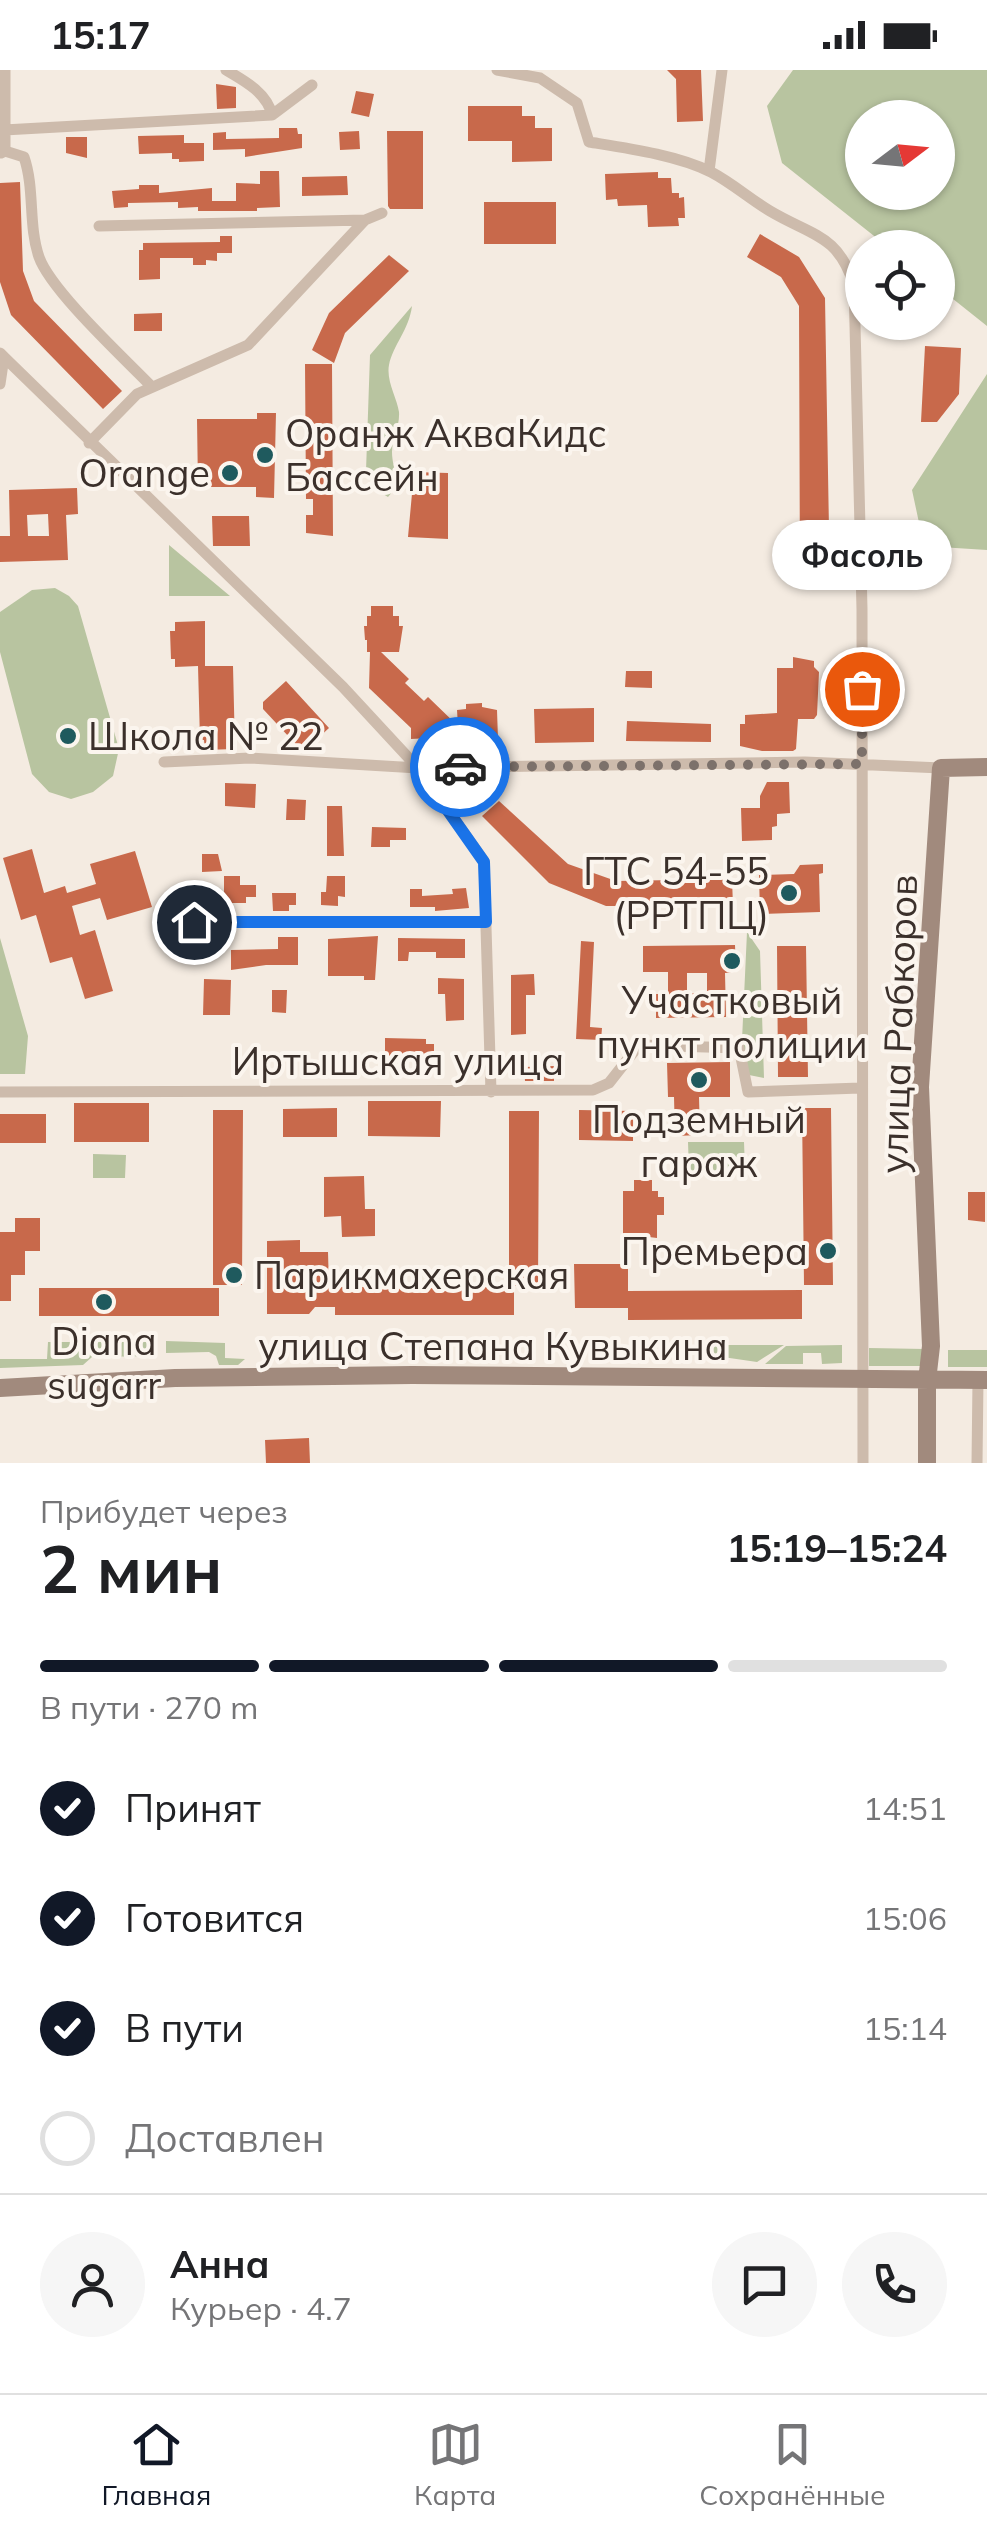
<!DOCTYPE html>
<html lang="ru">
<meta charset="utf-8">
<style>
:root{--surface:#fff;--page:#f6f6f6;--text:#202124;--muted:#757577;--line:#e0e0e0;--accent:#111827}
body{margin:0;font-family:Mulish,sans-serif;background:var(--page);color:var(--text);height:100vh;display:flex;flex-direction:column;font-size:38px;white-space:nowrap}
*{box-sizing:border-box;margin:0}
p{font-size:32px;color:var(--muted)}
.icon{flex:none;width:55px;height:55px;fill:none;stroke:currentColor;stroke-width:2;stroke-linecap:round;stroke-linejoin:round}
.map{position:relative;height:1393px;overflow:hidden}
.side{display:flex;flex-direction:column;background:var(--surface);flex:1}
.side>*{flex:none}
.needle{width:65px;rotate:74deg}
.buttons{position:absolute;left:845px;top:30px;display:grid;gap:20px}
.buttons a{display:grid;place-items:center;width:110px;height:110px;border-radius:50%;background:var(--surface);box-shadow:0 2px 8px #0004;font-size:50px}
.pin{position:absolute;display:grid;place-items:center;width:85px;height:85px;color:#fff;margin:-42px;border:5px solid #fff;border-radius:50%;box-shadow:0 2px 10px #0007}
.courier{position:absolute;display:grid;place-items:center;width:100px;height:100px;margin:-50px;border:8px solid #1a73e8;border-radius:50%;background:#fff;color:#222;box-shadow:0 2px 12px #0007}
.bubble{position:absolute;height:70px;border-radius:35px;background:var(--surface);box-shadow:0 2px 8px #0004;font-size:32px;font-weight:700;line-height:70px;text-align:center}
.summary em{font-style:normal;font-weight:700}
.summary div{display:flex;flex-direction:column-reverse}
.summary{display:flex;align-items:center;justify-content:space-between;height:170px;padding:0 40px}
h1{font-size:65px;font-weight:700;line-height:75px}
.bar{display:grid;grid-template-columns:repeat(4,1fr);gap:15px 10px;align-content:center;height:120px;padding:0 40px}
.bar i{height:12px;border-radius:8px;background:var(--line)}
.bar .active{background:var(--accent)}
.bar p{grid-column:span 4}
.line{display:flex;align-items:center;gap:25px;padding:0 40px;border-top:2px solid var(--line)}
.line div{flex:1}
.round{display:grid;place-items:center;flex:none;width:105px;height:105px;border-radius:52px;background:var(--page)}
ol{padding:0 40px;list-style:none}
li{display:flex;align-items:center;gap:30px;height:110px}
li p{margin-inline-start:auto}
li .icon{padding:10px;border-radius:50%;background:var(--accent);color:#fff;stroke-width:4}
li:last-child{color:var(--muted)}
li i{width:55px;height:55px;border:5px solid var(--line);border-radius:50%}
.status{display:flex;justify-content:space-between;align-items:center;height:70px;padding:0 50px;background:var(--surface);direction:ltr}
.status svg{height:28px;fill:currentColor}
.dock{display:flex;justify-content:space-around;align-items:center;height:140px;border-top:2px solid var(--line);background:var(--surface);font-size:28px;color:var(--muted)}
.dock a{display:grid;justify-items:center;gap:5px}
.dock .active{color:var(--accent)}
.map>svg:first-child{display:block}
.green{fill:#b8c4a0;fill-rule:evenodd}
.building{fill:#c8694b;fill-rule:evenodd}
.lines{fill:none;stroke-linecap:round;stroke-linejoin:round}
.street{stroke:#cdbbac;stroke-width:11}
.secondary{stroke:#a18a7d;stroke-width:18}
.done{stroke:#7c716b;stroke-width:10;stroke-dasharray:0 18}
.route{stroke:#1a73e8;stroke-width:12}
.poi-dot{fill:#1f5a5e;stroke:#fbf5ee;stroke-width:4}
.labels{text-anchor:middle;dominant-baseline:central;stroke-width:8;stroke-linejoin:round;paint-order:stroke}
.poi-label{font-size:38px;fill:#3b302b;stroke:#fbf5ee;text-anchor:start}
.street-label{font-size:38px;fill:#3b302b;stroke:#fbf5ee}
</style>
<div class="status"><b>15:17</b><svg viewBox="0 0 49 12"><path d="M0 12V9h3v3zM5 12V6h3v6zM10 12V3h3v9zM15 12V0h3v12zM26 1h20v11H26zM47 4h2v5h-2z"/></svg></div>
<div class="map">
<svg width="987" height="1393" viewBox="0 0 987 1393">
<rect width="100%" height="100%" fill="#f4ebe1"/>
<path class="green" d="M793,0H987V256L938,217V178L888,177L782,93L767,36ZM862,48H938V122H862Z
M412,236C409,260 393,275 389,295C386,311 397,328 399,342C400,357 392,368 392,382C392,399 402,412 388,427L375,419L366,401L370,285Z
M987,304V480L924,476L912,420Z
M169,475L230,526H169Z
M55,518L69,526L78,536L119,679L113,706L93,722L71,729L49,722L32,704L0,582V542L32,520Z
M747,862L760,881L764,1008L749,1005L742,970Z
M0,868L28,966L25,1004H0Z
M688,1072H744L745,1099L689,1102Z
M93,1084L126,1085L125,1108H93Z
M166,1271L225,1273V1288L245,1289L238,1295H219L216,1286L209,1282L166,1283Z
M48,1272H157V1286L92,1287L83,1295L0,1298V1289H47Z
M709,1275H784L757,1292L709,1285Z
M842,1275V1293L822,1294L821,1283H803V1294H765L786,1276Z
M869,1278L925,1279V1296H869Z
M948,1280H987V1297H948Z"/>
<path class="building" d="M667,0H701L703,51L677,52L676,9Z
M216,14L236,17V38L217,39Z
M356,21L374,24L369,47L351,43Z
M468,36H522V46H535V58H552V91L512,92V71H468Z
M279,58H297L298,64H302V78L245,87V79L213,80V63L226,62V69L279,68Z
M359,61L360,79L340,80L339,62Z
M387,61H423V139H390L388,136Z
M184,65V73H204V91L179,92V89H172V83L139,84L138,66Z
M66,67H87V88L66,83Z
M260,101H279L280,137L257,138V141H198V137L178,138V132L128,133V137L114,138L112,121L139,119V115H159V123L212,118V131H236V113L260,114Z
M658,102V108H671L672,123H679V128L684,127L685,148H678L679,156L648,157L647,135L618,136L617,129L606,130L605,104Z
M347,106L348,125L302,126V107Z
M20,112L23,201L34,231L122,321L103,339L11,245L0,212V113Z
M484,132H556V174H484Z
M760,164L799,187L825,228L829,460H824L825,519H800L799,236L781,207L747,187Z
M220,166H232V183H217V191L206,190V195H193V188H160V209L139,210V180H143V173L220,172Z
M389,185L409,201L345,263L334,293L312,280L329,243Z
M162,243V261H134V244Z
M925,276L961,278L959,324L937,352H921Z
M305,294H332L333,466L306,463V445H313V429H306Z
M257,343H276L274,428L256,427V417H198L197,349H257Z
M414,402L448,403V469L408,467Z
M77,418L78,444L66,445L68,490L0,492V466H10L9,420ZM48,444L49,466H28L27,445Z
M212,446H249L250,476H213Z
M371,536H393V546H399V556H403L399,582H381L409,609L405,613L424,631L428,627L458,656L457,640L466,639V634L482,633V637L497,640L498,669L467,673L466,666L411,669V658L369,618L370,582H367V570H365L364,556H367V546H371Z
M205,551V596H233L235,679L205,680L204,670H200L198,596L175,597V589H171L170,561H175V552Z
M793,587L814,591V597L819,602L817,645L814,649H798L796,679L793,681H762L740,676V654H745V645L777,643V598H793Z
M626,601H652V618L625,617Z
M286,611L329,658L303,682L263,639V632Z
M594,638V672L535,673L534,639Z
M627,651L711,654V672L626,671Z
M767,712H789L790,743L777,744V756L772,757V770L742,771L741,738H760V726Z
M225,713L256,714L255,738L225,736Z
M287,729L306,730L305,750H286Z
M499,731L568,794L616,811L732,809L733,836H606L549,813L482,746Z
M327,736H342L344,786H327Z
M372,757L406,758V770H390V777H371Z
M32,779L44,823L65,816L67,823L96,814L90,794L135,781L152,837L107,850L100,828L72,836L80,865L95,860L113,921L85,929L72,887L50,893L36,845L21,850L3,788Z
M202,784H218L222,801L202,802Z
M823,794V803L819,804L820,842L760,844L759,805L794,804L800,795Z
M224,806H240V815H256V827H246V833H224Z
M327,806H345V827L338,826V836L321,835V822H326Z
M466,818L469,838L435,841V837H410V819H422V826L453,824L452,819Z
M272,823H296V835H289V841H273Z
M378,866L375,910H364V906H328V869Z
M278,867H298V895H266L231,900V880L278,879Z
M398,868L465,869V888H436V882H409L408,891H398Z
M581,871L594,872L590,957L602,958L601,970L576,969Z
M735,875L736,902L725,903L726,947L656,948V924H668V902H643V876ZM687,903H707V923H687Z
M777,876H806L808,1007H778Z
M534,904L535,925H526V964L511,965V905Z
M438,908L464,909V950L446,951L445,924H438Z
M204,909L231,910L230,945H203Z
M272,920H287L286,943L272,942Z
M385,968L426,969V974H434V991H385Z
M730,992V1027H699L700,1065L675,1066L674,1027H668L667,993Z
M554,996V1011H525L524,997Z
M368,1031H441L440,1067L368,1066Z
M74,1033H149V1072H74Z
M337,1038V1067H283V1039Z
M802,1038H831L833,1215H804Z
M213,1040H243L242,1215H213Z
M579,1040L633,1041V1071L579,1070Z
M509,1041H539L538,1216H509Z
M0,1044H46V1073H0Z
M364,1106L365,1139H375V1166L342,1167L341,1146L324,1147V1107Z
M634,1110H652V1121H658V1127H664V1145H657V1168L649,1167V1172L630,1171V1167H623V1121H634Z
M968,1122H985V1152L968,1150Z
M15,1148H40V1181H25V1205H11V1231H0V1162H15Z
M300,1170V1182H328L329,1217H514V1245H335V1237H315L309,1244H267V1171Z
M574,1194H628V1221L802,1220V1249L628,1250V1238H575Z
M39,1218H219V1246H39Z
M309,1368L310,1393H266L265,1370Z"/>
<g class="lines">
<path class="street" d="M497,0L540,8L577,33L589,72C626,78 677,85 711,102C732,113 750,129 770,141C812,166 838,164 854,215L862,539L863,1393
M272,45L312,15
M4,60L272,45C267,23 245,11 226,0
M5,81L24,87C35,119 28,155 39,187C51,221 125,289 152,317
M1,83L5,81V0
M709,101L722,0
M99,156L365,150L382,143
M0,283L4,287L0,314
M4,287L343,617L418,698L484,791L491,1022
M89,373L137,324L248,275L365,150
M164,692L250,688L418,698L805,692L941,698
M194,852H486
M0,1022L593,1020L609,1013L639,975L739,978L748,1022L860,1018
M977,1393L978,1310"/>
<path class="secondary" d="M0,1318L175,1308L412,1305L987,1310
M927,1393V1311L931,1276L920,1017L941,698L987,697"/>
</g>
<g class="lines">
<path class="done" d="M460,697L862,694V619"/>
<path class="route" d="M194,852H486L484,792L418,698L460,697"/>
</g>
<g class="poi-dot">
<circle cx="265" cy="385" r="10"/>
<circle cx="230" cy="403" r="10"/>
<circle cx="68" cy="666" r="10"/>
<circle cx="789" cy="823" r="10"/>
<circle cx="732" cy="891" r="10"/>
<circle cx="699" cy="1010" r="10"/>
<circle cx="828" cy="1181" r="10"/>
<circle cx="234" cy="1205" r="10"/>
<circle cx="104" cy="1232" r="10"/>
</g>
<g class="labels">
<g class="poi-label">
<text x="285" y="363">Оранж АкваКидс<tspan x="285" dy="44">Бассейн</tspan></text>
<text x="210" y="403" text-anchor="end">Orange</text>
<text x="88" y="666">Школа № 22</text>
<text x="769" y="801" text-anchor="end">ГТС 54-55<tspan x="769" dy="44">(РРТПЦ)</tspan></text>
<text x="732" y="930" text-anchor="middle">Участковый<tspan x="732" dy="44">пункт полиции</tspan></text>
<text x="699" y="1049" text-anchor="middle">Подземный<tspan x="699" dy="44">гараж</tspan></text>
<text x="808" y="1181" text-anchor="end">Премьера</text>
<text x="254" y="1205">Парикмахерская</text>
<text x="104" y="1271" text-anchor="middle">Diana<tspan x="104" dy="44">sugarr</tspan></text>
</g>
<g class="street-label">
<text transform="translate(898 954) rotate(-88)">улица Рабкоров</text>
<text x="398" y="991">Иртышская улица</text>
<text x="493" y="1276">улица Степана Кувыкина</text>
</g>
</g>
</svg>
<div class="buttons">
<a><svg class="needle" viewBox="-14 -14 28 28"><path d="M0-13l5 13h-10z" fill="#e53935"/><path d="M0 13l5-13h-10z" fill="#757577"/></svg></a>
<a><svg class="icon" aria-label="locate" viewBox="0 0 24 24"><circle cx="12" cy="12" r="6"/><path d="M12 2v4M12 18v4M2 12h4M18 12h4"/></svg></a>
</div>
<div class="pin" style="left:862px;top:619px;background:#ea580c"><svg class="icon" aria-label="bag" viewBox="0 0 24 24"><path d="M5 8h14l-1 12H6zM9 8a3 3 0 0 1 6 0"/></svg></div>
<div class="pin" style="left:194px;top:852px;background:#1f2937"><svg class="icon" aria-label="home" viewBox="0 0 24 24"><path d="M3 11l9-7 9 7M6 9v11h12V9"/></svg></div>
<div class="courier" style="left:460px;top:697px"><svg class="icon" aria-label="car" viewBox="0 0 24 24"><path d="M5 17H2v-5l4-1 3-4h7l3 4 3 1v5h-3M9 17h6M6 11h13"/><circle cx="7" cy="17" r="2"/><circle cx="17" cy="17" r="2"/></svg></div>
<div class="bubble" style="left:772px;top:450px;width:180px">Фасоль</div>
</div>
<section class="side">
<div class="summary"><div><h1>2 мин</h1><p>Прибудет через</p></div><em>15:19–15:24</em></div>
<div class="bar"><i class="active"></i><i class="active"></i><i class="active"></i><i></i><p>В пути · 270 m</p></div>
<ol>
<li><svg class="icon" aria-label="check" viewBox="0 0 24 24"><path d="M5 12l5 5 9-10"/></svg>Принят<p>14:51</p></li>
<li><svg class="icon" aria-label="check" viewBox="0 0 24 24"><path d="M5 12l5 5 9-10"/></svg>Готовится<p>15:06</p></li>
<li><svg class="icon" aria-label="check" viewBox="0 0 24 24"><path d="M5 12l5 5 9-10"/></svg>В пути<p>15:14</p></li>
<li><i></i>Доставлен</li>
</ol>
<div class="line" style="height:180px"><a class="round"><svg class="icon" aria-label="person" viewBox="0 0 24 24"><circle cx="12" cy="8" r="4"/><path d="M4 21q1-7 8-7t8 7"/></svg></a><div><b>Анна</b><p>Курьер · 4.7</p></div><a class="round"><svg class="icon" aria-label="chat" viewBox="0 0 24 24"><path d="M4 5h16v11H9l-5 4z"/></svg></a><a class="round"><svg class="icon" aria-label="phone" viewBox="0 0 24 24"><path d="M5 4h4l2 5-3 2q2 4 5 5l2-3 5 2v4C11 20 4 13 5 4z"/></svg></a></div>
</section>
<nav class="dock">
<a class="active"><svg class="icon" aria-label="home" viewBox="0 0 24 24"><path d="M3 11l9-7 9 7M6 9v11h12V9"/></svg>Главная</a>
<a><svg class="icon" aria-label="map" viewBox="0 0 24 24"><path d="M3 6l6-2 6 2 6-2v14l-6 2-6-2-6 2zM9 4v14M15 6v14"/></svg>Карта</a>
<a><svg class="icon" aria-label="saved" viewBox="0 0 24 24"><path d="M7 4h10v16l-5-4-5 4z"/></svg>Сохранённые</a>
</nav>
